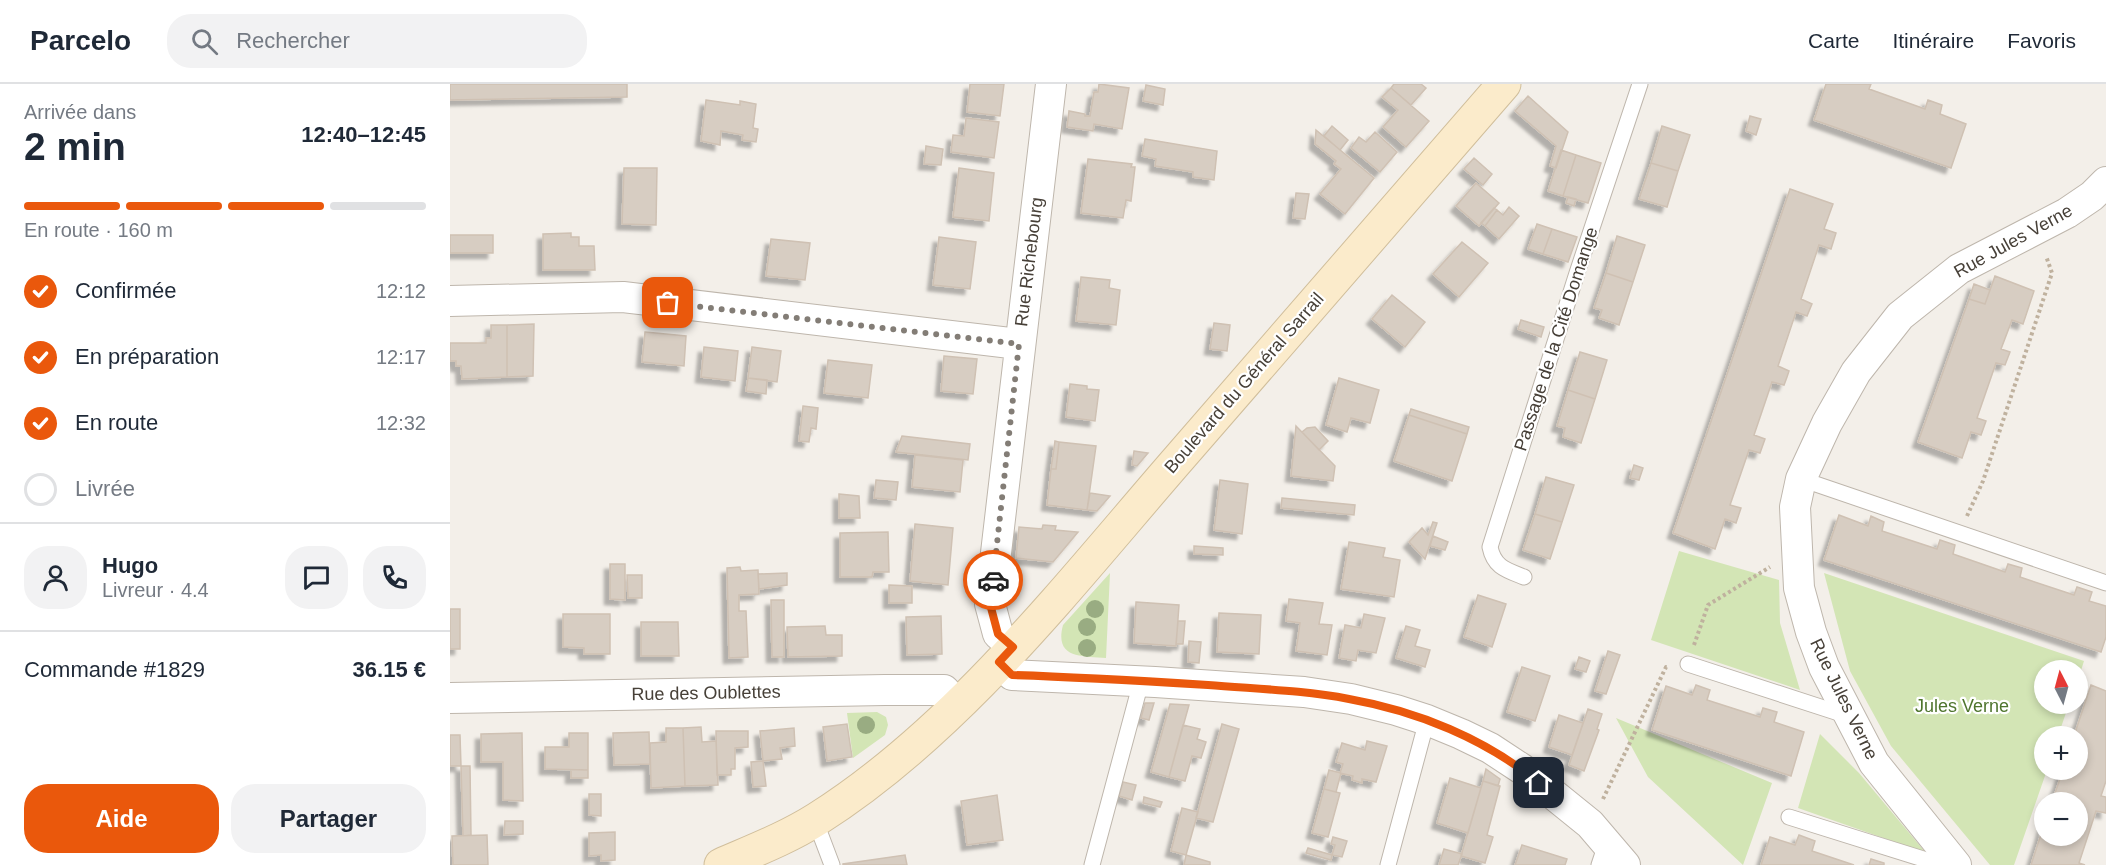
<!DOCTYPE html>
<html lang="fr">
<meta charset="utf-8">
<style>
:root{--surface:#fff;--page:#f2f2f3;--text:#1f2937;--muted:#747a83;--line:#e0e1e3;--accent:#ea580c}
body{margin:0;font-family:Arial,sans-serif;background:var(--page);color:var(--text);height:100vh;display:flex;flex-direction:column;font-size:22px;white-space:nowrap}
*{box-sizing:border-box;margin:0}
p{font-size:20px;color:var(--muted)}
.icon{flex:none;width:33px;height:33px;fill:none;stroke:currentColor;stroke-width:2;stroke-linecap:round;stroke-linejoin:round}
.map{position:relative;flex:1;overflow:hidden}
.sheet{display:flex;flex-direction:column;background:var(--surface);width:450px}
.sheet>*{flex:none}
.needle{width:39px;rotate:354deg}
.tools{position:absolute;left:1584px;top:576px;display:grid;gap:12px}
.tools a{display:grid;place-items:center;width:54px;height:54px;border-radius:50%;background:var(--surface);box-shadow:0 3px 9px #0003;font-size:30px}
.pin{position:absolute;display:grid;place-items:center;width:51px;height:51px;color:#fff;margin:-26px;border-radius:12px;box-shadow:0 3px 9px #0006}
.courier{position:absolute;display:grid;place-items:center;width:60px;height:60px;margin:-30px;border:4px solid #ea580c;border-radius:50%;background:#fff;color:#222;box-shadow:0 2px 8px #0007}
.overview em{font-style:normal;font-weight:600}
.overview div{display:flex;flex-direction:column-reverse}
.overview{display:flex;align-items:center;justify-content:space-between;height:102px;padding:0 24px}
h1{font-size:39px;font-weight:600;line-height:45px}
.bar{display:grid;grid-template-columns:repeat(4,1fr);gap:9px 6px;align-content:center;height:72px;padding:0 24px}
.bar i{height:8px;border-radius:4px;background:var(--line)}
.bar .current{background:var(--accent)}
.bar p{grid-column:span 4}
.line{display:flex;align-items:center;gap:15px;padding:0 24px;border-top:2px solid var(--line)}
.line div{flex:1}
.round{display:grid;place-items:center;flex:none;width:63px;height:63px;border-radius:24px;background:var(--page)}
ol{padding:0 24px;list-style:none}
li{display:flex;align-items:center;gap:18px;height:66px}
li p{margin-inline-start:auto}
li .icon{padding:6px;border-radius:50%;background:var(--accent);color:#fff;stroke-width:4}
li:last-child{color:var(--muted)}
li i{width:33px;height:33px;border:3px solid var(--line);border-radius:50%}
.button{display:flex;gap:12px;margin-top:auto;padding:12px 24px}
.button a{flex:1;height:69px;border-radius:24px;background:var(--accent);color:#fff;font-size:24px;font-weight:600;line-height:69px;text-align:center}
.button a+a{background:var(--page);color:var(--text)}
header{display:flex;align-items:center;gap:36px;box-sizing:border-box;height:84px;padding:0 30px;background:var(--surface);border-bottom:2px solid var(--line)}
header strong{font-size:28px}
nav{display:flex;gap:33px;margin-inline-start:auto;font-size:21px}
.search{width:420px;height:54px;background:var(--page);display:flex;align-items:center;gap:15px;box-sizing:border-box;padding:0 21px;border-radius:24px;color:var(--muted);font-size:22px}
main{display:flex;flex:1;min-height:0}
.map>svg:first-child{display:block}
.green{fill:#d3e5b5}
.building{fill:#d7cdc2;stroke:#cfc1b3;stroke-width:1.5;filter:url(#shadow)}
.lines{fill:none;stroke-linecap:round;stroke-linejoin:round}
.lane-casing{stroke:#beb6ac;stroke-width:17}
.street-casing{stroke:#beb6ac;stroke-width:32}
.secondary-casing{stroke:#d0be9b;stroke-width:35}
.path{stroke:#bfb19e;stroke-width:4;stroke-dasharray:3 3;stroke-linecap:butt}
.lane{stroke:#fff;stroke-width:15}
.street{stroke:#fff;stroke-width:30}
.secondary{stroke:#fbebcb;stroke-width:33}
.tree{fill:#99ac82}
.done{stroke:#837d76;stroke-width:6;stroke-dasharray:0 10.8}
.route{stroke:#ea580c;stroke-width:8}
.labels{text-anchor:middle;dominant-baseline:central;stroke-width:4.5;stroke-linejoin:round;paint-order:stroke}
.street-label{font-size:18px;fill:#474038;stroke:#fff}
.park-label{font-size:18px;fill:#4f752e;stroke:#fff}
</style>
<header>
<strong>Parcelo</strong>
<div class="search"><svg class="icon" aria-label="search" viewBox="0 0 24 24"><circle cx="10" cy="10" r="6"/><path d="M15 15l6 6"/></svg>Rechercher</div>
<nav><a>Carte</a><a>Itinéraire</a><a>Favoris</a></nav>
</header>
<main>
<section class="sheet">
<div class="overview"><div><h1>2 min</h1><p>Arrivée dans</p></div><em>12:40–12:45</em></div>
<div class="bar"><i class="current"></i><i class="current"></i><i class="current"></i><i></i><p>En route · 160 m</p></div>
<ol>
<li><svg class="icon" aria-label="check" viewBox="0 0 24 24"><path d="M5 12l5 5 9-10"/></svg>Confirmée<p>12:12</p></li>
<li><svg class="icon" aria-label="check" viewBox="0 0 24 24"><path d="M5 12l5 5 9-10"/></svg>En préparation<p>12:17</p></li>
<li><svg class="icon" aria-label="check" viewBox="0 0 24 24"><path d="M5 12l5 5 9-10"/></svg>En route<p>12:32</p></li>
<li><i></i>Livrée</li>
</ol>
<div class="line" style="height:108px"><a class="round"><svg class="icon" aria-label="person" viewBox="0 0 24 24"><circle cx="12" cy="8" r="4"/><path d="M4 21q1-7 8-7t8 7"/></svg></a><div><b>Hugo</b><p>Livreur · 4.4</p></div><a class="round"><svg class="icon" aria-label="chat" viewBox="0 0 24 24"><path d="M4 5h16v11H9l-5 4z"/></svg></a><a class="round"><svg class="icon" aria-label="phone" viewBox="0 0 24 24"><path d="M5 4h4l2 5-3 2q2 4 5 5l2-3 5 2v4C11 20 4 13 5 4z"/></svg></a></div>
<div class="line" style="height:78px"><div>Commande #1829</div><b>36.15 €</b></div>
<div class="button"><a>Aide</a><a>Partager</a></div>
</section>
<div class="map">
<svg width="1656" height="781" viewBox="0 0 1656 781">
<defs>
<filter id="shadow"><feDropShadow dx="-5.5" dy="5.5" stdDeviation="1.5" flood-color="#0004"/></filter>
</defs>
<rect width="100%" height="100%" fill="#f3efe9"/>
<path class="green" d="M1229,467L1329,496L1330,539L1350,606L1201,556Z
M660,489L656,574C632,572 604,575 613,541Z
M1374,489L1634,577L1628,596V586H1594V620H1619L1608,652H1594V686H1597L1564,781H1540L1441,662L1400,587Z
M427,628L436,633L438,641L435,651L403,674L397,629Z
M1166,634L1322,699L1293,781L1198,693Z
M1370,650L1409,689L1476,769L1348,724Z"/>
<path class="building" d="M0,0H177V13L0,16Z
M520,0H554L550,32L517,28Z
M649,0L679,4L672,45L644,40L643,47L617,43L619,27L635,30V32H640L644,8H648Z
M944,0H971L976,4L961,21L941,4Z
M1376,0H1421L1419,5L1475,25L1478,16L1492,21L1490,30L1516,40L1501,84L1364,36Z
M696,1L715,5L713,21L693,17Z
M941,4L979,37L956,63L933,43L948,26L932,13Z
M1078,12L1118,48L1106,84L1100,82L1106,62L1065,27Z
M256,16L290,21V17L306,20L303,44L308,45L306,58L292,56L293,51L271,47L270,61L251,57Z
M1300,32L1311,35L1306,51L1296,47Z
M516,34L549,38L544,74L501,68L503,51L514,52Z
M882,42L898,56L890,66L874,52Z
M1212,42L1240,51L1228,87L1201,79Z
M866,46L924,94L895,130L870,110L891,85L884,80L886,77L865,60Z
M925,48L947,68L930,88L901,64L909,53L916,58Z
M695,55L767,67L764,96L743,93V88L705,82L706,75L692,72Z
M476,62L493,65L491,81L474,80Z
M1111,66L1126,71L1113,112L1098,107Z
M1126,71L1151,79L1138,119L1113,112Z
M1024,74L1042,90L1033,101L1014,85Z
M638,75L682,80L681,83H685L681,117L676,116L673,134L631,129Z
M1201,79L1228,87L1217,123L1189,115Z
M174,84H207L206,141L172,140Z
M509,84L544,89L539,137L503,133Z
M1026,99L1049,119L1029,142L1006,122Z
M1340,105L1383,120L1374,145L1386,149L1381,165L1369,161L1351,215L1362,220L1357,232L1346,228L1328,282L1339,287L1337,293L1334,301L1322,298L1304,351L1315,355L1310,369L1299,366L1280,421L1291,424L1286,439L1275,435L1265,465L1223,449Z
M846,109L859,110L855,135L843,134Z
M1118,113L1126,115L1124,122L1116,119Z
M1059,123L1069,132L1049,155L1035,142L1047,126L1053,131Z
M1044,124L1047,126L1035,142L1031,139Z
M1087,140L1102,145L1093,170L1078,165Z
M1102,145L1127,153L1118,178L1093,170Z
M121,149V153H129V162H144L145,186H93V150Z
M0,151H43V169H0Z
M1167,152L1195,161L1183,198L1156,189Z
M489,153L526,158L520,205L483,201Z
M321,155L360,159L355,196L316,192Z
M1012,158L1038,179L1009,213L983,190Z
M1156,189L1183,198L1169,241L1149,234L1152,226L1144,224Z
M1545,192L1584,207L1573,240L1562,236L1551,265L1560,268L1555,281L1546,279L1527,334L1536,337L1531,351L1521,348L1512,374L1468,358L1519,215L1535,220Z
M631,193L660,196L659,204L670,206L666,241L626,237Z
M1524,200L1540,206L1535,220L1519,215Z
M942,211L975,238L955,263L922,235Z
M1071,236L1094,243L1091,253L1068,245Z
M764,239L780,241L777,267L760,265Z
M84,240L83,292L57,293V241Z
M41,241H57V293L12,295L11,282H6V277H0V259H36V254H41Z
M195,248L236,252L234,282L192,278Z
M254,263L288,267L285,297L251,293Z
M302,263L331,267L327,298L298,294Z
M1130,268L1157,276L1145,315L1118,306Z
M494,272L527,275L523,310L491,307Z
M378,276L422,281L418,314L374,309Z
M298,294L317,296L316,310L296,307Z
M889,294L929,306L920,339L901,334L897,348L876,341Z
M620,300L637,302V305L649,306L645,337L616,333Z
M1118,306L1145,315L1131,359L1113,353L1115,344L1107,342Z
M353,322L368,324L366,345L361,344L359,358L349,357Z
M961,325L1019,343L1017,350L959,331Z
M959,331L1017,350L1002,397L944,377Z
M846,342L885,382L883,397L841,392Z
M865,343L878,357L869,366L852,348L857,344Z
M452,352L520,360L518,376L446,368Z
M605,357L609,358L606,385H601Z
M609,358L646,362L637,426L597,421L601,385H606Z
M684,367L698,369L687,382L682,381Z
M465,371L513,376L510,408L462,403Z
M1184,381L1193,384L1189,396L1180,394Z
M1096,393L1124,401L1112,438L1085,430Z
M426,396L448,398L446,416L424,414Z
M770,396L798,400L792,450L764,446Z
M640,409L660,412L647,427L637,426Z
M389,410L409,412L410,434H389Z
M832,414L905,421L904,431L831,424Z
M1085,430L1112,438L1100,475L1073,466Z
M1389,431L1418,442L1421,432L1434,438L1432,447L1487,465L1490,456L1505,461L1503,470L1555,488L1558,480L1572,484L1570,493L1624,511L1627,503L1642,508L1639,517L1656,522V553L1651,568L1374,476Z
M983,438L987,439L975,475L959,458L972,444L978,451Z
M465,440L503,444L498,501L460,497Z
M593,441L606,442L605,446L628,448L603,478L566,474L569,443L592,445Z
M438,448L439,488H423L422,493H390V449Z
M983,452L998,458L995,466L980,462Z
M899,458L935,464L933,473L950,476L944,513L891,505Z
M744,462L773,464V471L744,470Z
M160,480H175V516L160,515Z
M290,483L291,487L308,486L309,510L289,511V527H296L298,573L279,574L277,484Z
M337,489V501L309,505L308,490Z
M177,491H192V514H178Z
M439,501L462,502V519H439Z
M1028,511L1056,520L1042,563L1014,553Z
M839,515L873,519L869,540L882,541L877,571L846,567L850,539L836,537Z
M321,516H334V573H322Z
M686,518L729,521L726,562L684,559Z
M0,525H10V565H0Z
M769,529L811,531L809,570L767,568Z
M113,530H160V570H134V564L113,563Z
M914,530L935,534L926,569L908,566L906,577L889,574L895,541L911,544Z
M491,532L492,570L457,571L456,533Z
M728,537H735L733,560H726Z
M191,538H228L229,572H191Z
M375,542L376,551H392V572L338,573L337,543Z
M956,542L970,546L965,562L980,566L975,583L946,574Z
M739,557L751,558L749,579L738,578Z
M1158,567L1170,571L1156,610L1145,607Z
M1129,573L1140,577L1136,588L1125,585Z
M1072,583L1100,592L1085,637L1057,628Z
M1246,601L1260,606L1257,616L1310,633L1313,624L1327,628L1324,638L1354,648L1341,692L1202,646L1216,602L1242,611Z
M1641,601L1656,607V697L1651,712L1656,713V729L1646,727L1629,779L1635,781H1581L1594,741V752H1628V718H1602L1613,686H1628V652H1624Z
M695,619H704L699,636L691,634Z
M720,620L739,621L719,693L701,688Z
M1138,625L1152,630L1147,645L1149,646L1134,687L1119,681Z
M1109,631L1133,639L1122,671L1099,663Z
M397,640L402,673L377,677L373,643Z
M772,640L789,645L763,738L746,734Z
M733,641L750,645L747,655L756,658L751,674L742,672L735,697L719,693Z
M251,643L252,658L266,657L268,701L235,702L233,644Z
M216,644H233L235,702L201,704L200,659L216,658Z
M344,644L345,662L330,664L332,675L313,677L310,647Z
M266,647H298V663L285,664V685H281V691H267Z
M199,648L200,680L164,681L163,649Z
M72,649L73,717L53,716V678H31V650Z
M119,649H138V686L95,685V663H119Z
M0,651H10L11,682H0Z
M917,657L937,662L926,698L912,695V699L902,696L903,692L890,689L893,680L886,678L892,659L915,666Z
M313,677L316,702L303,703L301,678Z
M11,682H20L21,751L13,752Z
M1036,685L1050,695L1048,702L1033,697Z
M121,686H138V694H121Z
M879,686L891,689L886,708L874,705Z
M1000,694L1031,704L1018,749L987,739Z
M1033,697L1050,702L1037,751L1043,753L1035,779L1011,772Z
M673,698L686,701L682,716L669,712Z
M874,705L890,709L878,753L862,749Z
M139,710H151V732L139,731Z
M547,711L553,756L517,761L511,717Z
M694,713L712,718L710,723L693,719Z
M732,724L748,728L736,771L721,767Z
M55,737H73V750L54,751Z
M165,748V776L151,777V771L139,772V749Z
M37,751L38,781H3L2,752Z
M1349,751L1365,757L1362,767L1404,781H1311L1320,753L1345,761Z
M883,753L897,757L892,773L882,771L885,761L881,760Z
M1072,761L1117,775L1115,781H1065Z
M858,764L882,771L881,776L856,769Z
M994,765L1012,770L1008,781H989Z
M455,771L457,781H393V780Z
M736,771L760,778V781H734Z
M1421,775L1434,779V781H1419Z"/>
<g class="lines">
<g class="lane-casing">
<path id="lane" d="M1351,395L1656,499
M1074,493C1056,486 1044,483 1040,463L1127,189L1190,0
M1238,580L1398,632
M1339,733L1486,779L1500,774
M365,736L382,781
M642,781L691,598
M938,781L977,636
M1149,781L1156,760"/>
</g>
<g class="street-casing">
<path id="street" d="M0,217L173,213L569,260
M563,563L548,550L540,520L601,0
M549,578L562,591L705,598L854,608L901,615L946,626L977,636L1011,650L1040,664L1072,685L1140,740L1175,781
M0,614L435,606H494L507,620
M1506,781L1424,679L1374,583L1361,548L1349,504L1345,423L1351,395L1377,339L1406,288L1450,232L1509,185L1617,129L1642,112L1656,98"/>
</g>
<g class="secondary-casing">
<path id="secondary" d="M271,781C303,767 337,754 367,735C508,646 622,497 731,372C838,248 946,124 1054,0"/>
</g>
<path class="path" d="M1517,432L1533,397L1602,189L1596,172
M1244,561L1258,521L1320,483
M1153,715L1216,583H1217"/>
<use href="#lane" class="lane"/>
<use href="#street" class="street"/>
<use href="#secondary" class="secondary"/>
</g>
<g class="tree">
<circle cx="645" cy="525" r="9"/>
<circle cx="637" cy="543" r="9"/>
<circle cx="637" cy="564" r="9"/>
<circle cx="416" cy="641" r="9"/>
</g>
<g class="lines">
<path class="done" d="M218,219L569,260L543,496"/>
<path class="route" d="M543,496L540,520L548,550L563,563L549,578L562,591C628,593 693,597 758,601C805,605 853,606 899,615C967,627 1036,655 1089,699"/>
</g>
<g class="labels">
<g class="street-label">
<text transform="translate(1563 157) rotate(-29)">Rue Jules Verne</text>
<text transform="translate(579 178) rotate(-83)">Rue Richebourg</text>
<text transform="translate(1106 255) rotate(-72)">Passage de la Cité Domange</text>
<text transform="translate(794 299) rotate(-49)">Boulevard du Général Sarrail</text>
<text transform="translate(256 609) rotate(-1)">Rue des Oublettes</text>
<text transform="translate(1394 615) rotate(64)">Rue Jules Verne</text>
</g>
<g class="park-label">
<text x="1512" y="622">Jules Verne</text>
</g>
</g>
</svg>
<div class="tools">
<a><svg class="needle" viewBox="-14 -14 28 28"><path d="M0-13l5 13h-10z" fill="#e53935"/><path d="M0 13l5-13h-10z" fill="#747a83"/></svg></a>
<a>+</a>
<a>−</a>
</div>
<div class="pin" style="left:218px;top:219px;background:#ea580c"><svg class="icon" aria-label="bag" viewBox="0 0 24 24"><path d="M5 8h14l-1 12H6zM9 8a3 3 0 0 1 6 0"/></svg></div>
<div class="pin" style="left:1089px;top:699px;background:#1f2937"><svg class="icon" aria-label="home" viewBox="0 0 24 24"><path d="M3 11l9-7 9 7M6 9v11h12V9"/></svg></div>
<div class="courier" style="left:543px;top:496px"><svg class="icon" aria-label="car" viewBox="0 0 24 24"><path d="M5 17H2v-5l4-1 3-4h7l3 4 3 1v5h-3M9 17h6M6 11h13"/><circle cx="7" cy="17" r="2"/><circle cx="17" cy="17" r="2"/></svg></div>
</div>
</main>
